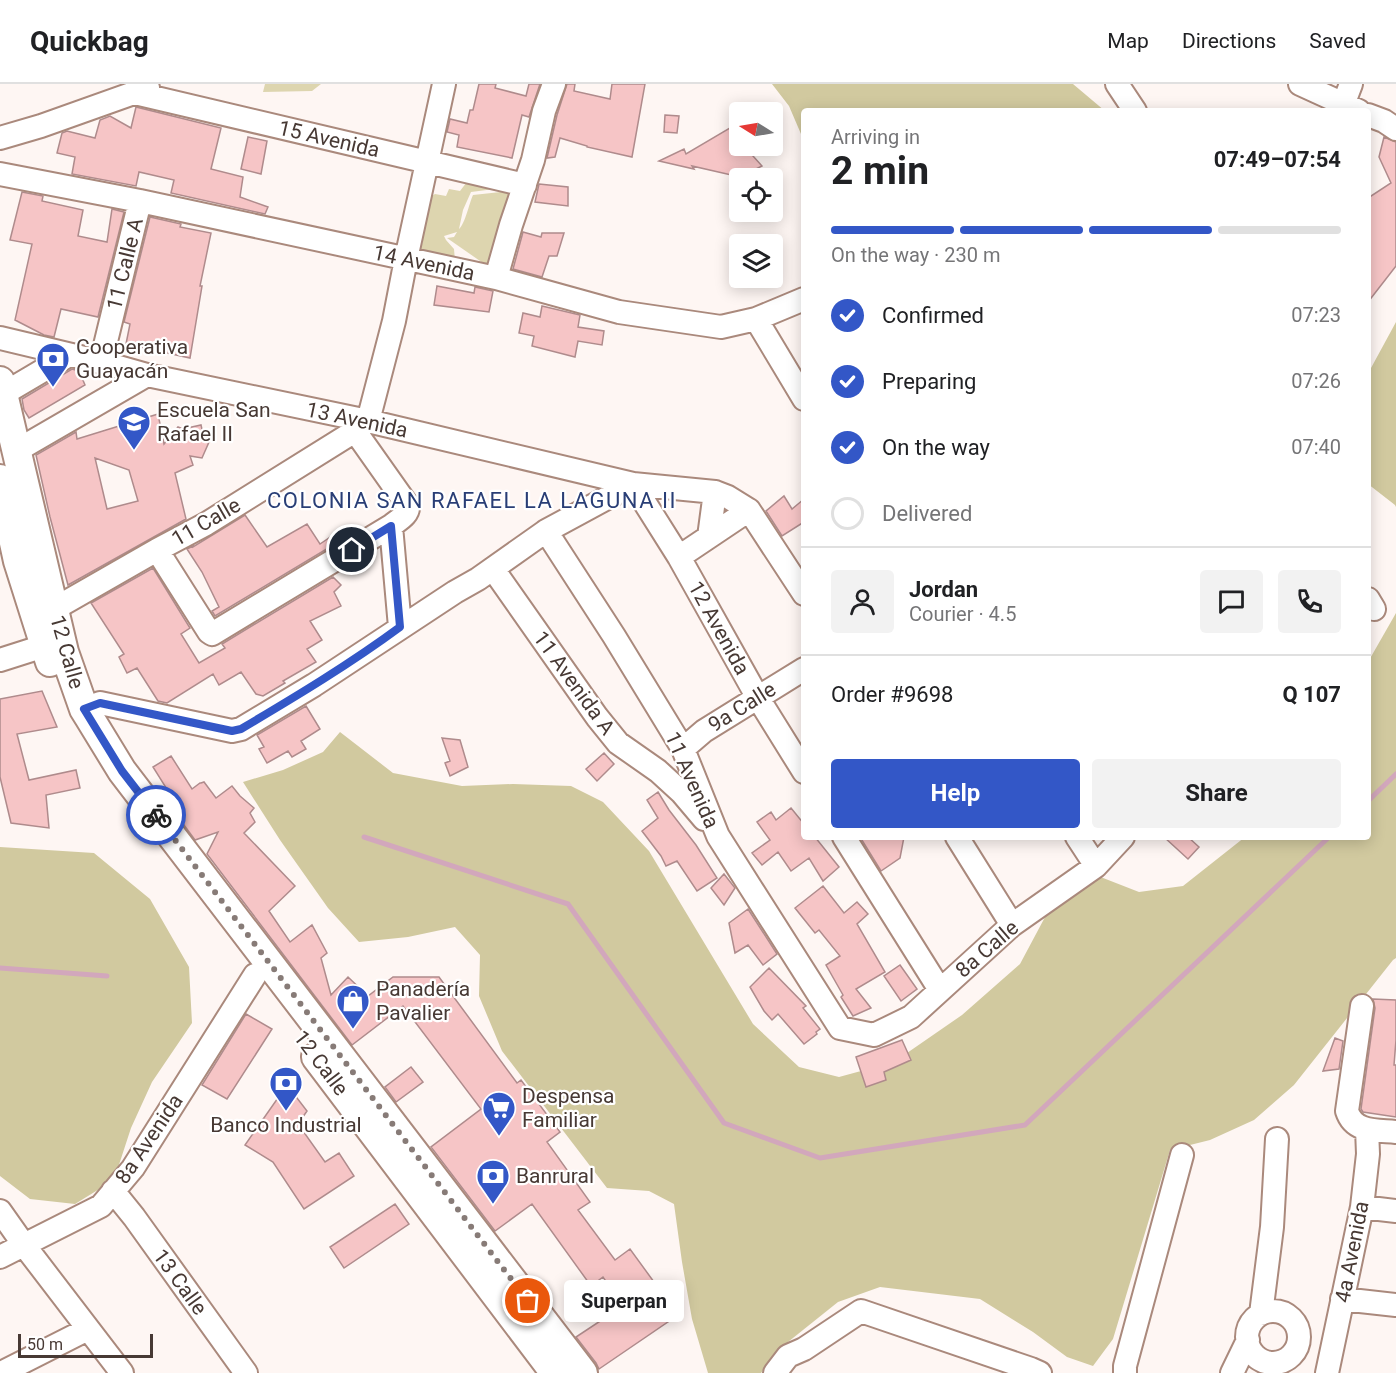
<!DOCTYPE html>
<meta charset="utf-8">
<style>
:root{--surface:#fff;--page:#f2f2f2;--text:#202124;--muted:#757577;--line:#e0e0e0;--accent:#3357c7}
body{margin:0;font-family:Roboto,sans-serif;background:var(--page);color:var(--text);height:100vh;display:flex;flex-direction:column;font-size:22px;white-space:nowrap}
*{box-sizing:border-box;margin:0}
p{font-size:20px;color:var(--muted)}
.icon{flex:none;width:33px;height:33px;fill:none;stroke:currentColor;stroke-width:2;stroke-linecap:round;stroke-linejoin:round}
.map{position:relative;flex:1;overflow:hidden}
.details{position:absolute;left:801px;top:24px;width:570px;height:732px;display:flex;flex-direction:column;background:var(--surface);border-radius:6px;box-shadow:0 3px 15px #0003}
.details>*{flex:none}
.needle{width:39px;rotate:281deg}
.controls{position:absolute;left:729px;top:18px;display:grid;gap:12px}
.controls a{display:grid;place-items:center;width:54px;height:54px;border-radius:6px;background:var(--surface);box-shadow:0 3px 15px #0003;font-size:30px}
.scale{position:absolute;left:18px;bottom:15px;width:135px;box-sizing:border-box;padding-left:6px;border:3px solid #473934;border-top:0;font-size:16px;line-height:21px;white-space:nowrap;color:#473934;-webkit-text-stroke:4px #fff;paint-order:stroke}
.pin{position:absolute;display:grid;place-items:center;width:51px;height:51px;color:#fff;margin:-26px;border:3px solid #fff;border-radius:50%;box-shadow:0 2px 6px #0007}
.courier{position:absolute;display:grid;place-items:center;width:60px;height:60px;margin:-30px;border:4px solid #3357c7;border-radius:50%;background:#fff;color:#222;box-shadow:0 2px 8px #0007}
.bubble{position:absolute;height:42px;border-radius:6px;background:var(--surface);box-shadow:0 3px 15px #0003;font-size:20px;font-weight:700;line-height:42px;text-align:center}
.summary em{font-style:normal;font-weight:700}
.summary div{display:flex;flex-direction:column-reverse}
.summary{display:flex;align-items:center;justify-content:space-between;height:102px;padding:0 30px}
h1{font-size:39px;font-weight:700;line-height:45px}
.bar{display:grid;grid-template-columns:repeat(4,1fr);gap:9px 6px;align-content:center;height:72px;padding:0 30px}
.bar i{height:8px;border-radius:4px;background:var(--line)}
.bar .selected{background:var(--accent)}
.bar p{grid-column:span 4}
.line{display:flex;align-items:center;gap:15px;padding:0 30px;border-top:2px solid var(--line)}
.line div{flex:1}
.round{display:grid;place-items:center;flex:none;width:63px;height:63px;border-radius:6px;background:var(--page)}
ol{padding:0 30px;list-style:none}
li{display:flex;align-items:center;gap:18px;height:66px}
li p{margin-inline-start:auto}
li .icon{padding:6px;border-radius:50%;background:var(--accent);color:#fff;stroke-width:4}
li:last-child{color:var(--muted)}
li i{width:33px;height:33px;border:3px solid var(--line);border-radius:50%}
.primary-button{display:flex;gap:12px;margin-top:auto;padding:12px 30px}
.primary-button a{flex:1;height:69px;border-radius:6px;background:var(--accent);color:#fff;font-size:24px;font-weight:700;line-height:69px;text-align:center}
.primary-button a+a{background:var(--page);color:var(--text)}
header{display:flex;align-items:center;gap:36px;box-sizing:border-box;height:84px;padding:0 30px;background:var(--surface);border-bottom:2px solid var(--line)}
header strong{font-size:28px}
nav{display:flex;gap:33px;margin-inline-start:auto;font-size:21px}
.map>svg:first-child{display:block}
.green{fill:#ddd5af}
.forest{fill:#d1c99f}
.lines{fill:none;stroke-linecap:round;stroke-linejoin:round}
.stream{stroke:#d2a7bc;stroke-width:5}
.building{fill:#f6c5c6;stroke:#af8b8c;stroke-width:1.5;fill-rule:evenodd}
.minor-casing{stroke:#aa897c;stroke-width:26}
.major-casing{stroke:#aa897c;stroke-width:32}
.minor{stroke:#fff;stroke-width:22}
.major{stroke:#fff;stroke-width:28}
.done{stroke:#877b77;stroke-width:6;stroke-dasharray:0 10.8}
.route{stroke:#3357c7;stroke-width:8}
.labels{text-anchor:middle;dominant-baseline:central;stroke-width:4.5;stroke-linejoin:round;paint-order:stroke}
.street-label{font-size:21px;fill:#473934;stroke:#fff}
.poi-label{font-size:21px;fill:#473934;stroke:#fff;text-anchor:start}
.neighbourhood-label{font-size:22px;letter-spacing:1.5px;fill:#293e76;stroke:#fff}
</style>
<header>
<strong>Quickbag</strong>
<nav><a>Map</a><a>Directions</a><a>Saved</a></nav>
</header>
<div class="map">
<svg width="1396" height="1289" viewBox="0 0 1396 1289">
<rect width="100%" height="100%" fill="#fef6f3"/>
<path class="green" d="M265,0H321L312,7L263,8Z
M470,94L510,103L471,108L463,126L459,145C465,140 469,120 473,111L511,107L493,186L447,154L454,153L457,148L444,152L446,156L454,165L455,177L429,190L415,188L413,184L419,161L423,159L421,154L427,115L435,110L446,112L449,105L460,107Z"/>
<path class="forest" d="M772,0H1073L1105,27H804V57L789,22Z
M1396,238V423L1395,421L1368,400V283L1371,284Z
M1396,529V874L1393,876L1294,1001L1254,1036L1210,1056L1170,1066L1113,1255L1093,1282L1067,1273L1033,1248L980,1215L880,1203L838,1218L783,1262L761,1289H708L692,1235L682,1178L674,1120L649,1107L607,1104L502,967L479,912L480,871L455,843L408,853L359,858L328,824L280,756L243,698L283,686L323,668L340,648L393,689L462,702L513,700L571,702L603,718L649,767L753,940L799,983L839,993L894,978L962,931L1020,880L1052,820L1098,792L1139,808L1183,802L1245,753H1368V578Z
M0,763L94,769L150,815L189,883L192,939L152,998L131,1044L114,1096L75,1120L30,1115L0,1092Z"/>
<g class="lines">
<path class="stream" d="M1368,717L1396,690
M364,753L568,820L724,1039L820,1074L1025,1041L1329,753
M0,884L107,892"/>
</g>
<path class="building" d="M479,0H496L495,4L526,12L529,0H540L529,33L522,31L512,74L457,63L459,51L447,48L450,35L467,39L470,26H473Z
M567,0H575L574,7L610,15L612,0H645L632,73L587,63V62L560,54L555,73L547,74L557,31Z
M136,23L221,44L211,85L243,93L240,113L268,123L265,130L171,109L174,96L139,88L136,102L72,90L75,73L57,69L62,49L67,47L95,54L100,36L110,32L131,44Z
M665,31L679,32L677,49L664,48Z
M740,38V62H744L762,82L740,93L692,82L694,85L659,77L684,65L686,70Z
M248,53L267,57L261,90L241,85Z
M1384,53L1396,58V182L1368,218V114L1391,99L1379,73Z
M539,100L568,103V122L535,118Z
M22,108L43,112L42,117L83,126L78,152L107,158L112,125L124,128L98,233L61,225L54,253L44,251L15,236L32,160L10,156Z
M150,133L181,140L180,143L211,149L200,202H202L190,274L126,260L130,240L124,238Z
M523,148L541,153L542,149H564L557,172H549L542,193L513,185Z
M437,202L474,209L475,203L493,207L489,228L434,221Z
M542,222L580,231L578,243L604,247L602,261L578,257L575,273L532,262L534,252L519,249L523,229L540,233Z
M72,285L79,287L85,301L29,334L24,326L22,315Z
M158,330L164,360L178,343L183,345L201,341L203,350L209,358L202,374L190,372L193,381L175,389L186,435L68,501L50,433L36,371L76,348L77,355ZM95,374L129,386L138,417L107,425Z
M784,412L792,425L804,415V438L782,452L766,427Z
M245,431L267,463L307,440L320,460L345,443L350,451L215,532L212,527L219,523L202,488L187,465L193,462V463Z
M153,484L190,544L181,550L199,579L225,564L222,560L333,493L341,501L334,508L341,522L310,537L322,556L307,565L316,578L283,597L285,599L263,612L256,610L241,588L219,601L213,590L167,619L158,617L137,584L127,589L119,573L124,570L91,519Z
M42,607L57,643L17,650L29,696L76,686L80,704L46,711L49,744L11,739L0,693V615Z
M306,622L320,645L301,657L306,665L292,673L288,667L267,679L259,665L264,663L257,651Z
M442,654L460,656L468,683L450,692L445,679L450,677Z
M604,669L614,680L597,697L586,685Z
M171,672L192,705L200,699H201L204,698L216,714L232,702L240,712L254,724L250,729L255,738L244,749L295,802L269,827L290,858L312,841L327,869L321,874L331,911L348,893L368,912L393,893H439L517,999L521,996L560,1048L547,1058L590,1118L578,1126L615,1176L630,1165L678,1231L599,1285L596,1279L576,1253L623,1222L603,1193L591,1202L532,1120L495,1147L431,1063L481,1025L403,922L352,961L207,770L218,748L195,756L170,722L175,718L153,683Z
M658,708L669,726L696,761L717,794L697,807L677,777L666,782L661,772L642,747L658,734L647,716Z
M791,724L804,740V753H815L839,783L823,797L809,774L791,787L778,768L762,781L752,769L770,756L757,738L771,728L776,736Z
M860,753H904L900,774L881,787Z
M1164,753H1188L1199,763L1188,775Z
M724,790L735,804L724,821L711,804Z
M823,802L844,829L857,818L868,830L857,840L885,888L856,905L871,924L853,932L841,913L843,911L826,881L840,872L819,846L815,849L795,824Z
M748,825L777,870L763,881L748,861L735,869L729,839Z
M900,881L917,905L901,917L884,892Z
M769,884L806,922L803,924L820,945L816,948L817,950L804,960L778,930L772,936L764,927L750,903Z
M1373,915L1396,916V956L1394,981H1396V1033L1363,1028L1361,1025L1375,924Z
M246,930L272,945L227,1015L202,1001Z
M1335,954L1343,957L1339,985L1323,987Z
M902,956L911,976L884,988L886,996L866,1003L856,973Z
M411,983L423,998L396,1018L385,1003Z
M287,1001L307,1027L298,1040L325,1078L339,1069L354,1092L304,1125L273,1078L245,1061Z
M395,1120L409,1140L344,1184L330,1163Z"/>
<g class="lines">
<g class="minor-casing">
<path id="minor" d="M1117,0L1135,27
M1300,0L1359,27
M135,9L525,101
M1343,21L1351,0
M1368,31L1384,37L1396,45
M0,54L41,42L148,4
M0,90L140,117L496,194L619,228L721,243L756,235L804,215
M496,194L511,141L533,76L544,27L554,0
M756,235L804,315
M0,254L101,278L147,291L368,337L633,400L715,408L728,413L749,426L804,510
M101,278L140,117
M3,310L69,271
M16,367L147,291
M391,442L400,543
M546,447L614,552L683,665L718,752L840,944L874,951L911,933L1012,841L1096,782L1123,753
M709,453L715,408
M157,466L209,548L212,550L391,442C398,436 409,431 408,422L355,347L368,337L394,237L406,175L444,0
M679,473L749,426
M493,485L597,633L618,659L658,687L682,709L704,735
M1368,515L1374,525
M54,525L157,466L206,440L355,347
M0,576L44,562
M84,625L100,619L232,647L241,645L314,601L455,508L478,495L546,447L633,400L679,473L758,614L804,688
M683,665L704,647L804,585
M844,753L940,906
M957,753L1012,841
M1077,753L1096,782
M1362,922L1347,1027C1354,1049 1377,1046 1396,1048
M113,1107L134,1133L246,1289
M1362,1123L1396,1127
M0,1127L24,1161L122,1289
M0,1173L101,1122L133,1084L255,891
M1342,1215L1396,1221
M1247 1253a26 26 0 1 1 52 0a26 26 0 1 1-52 0Z
M1261,1230L1272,1143L1277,1055
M1,1289L88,1245
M775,1289L788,1272L804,1265L861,1227L1031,1285L1040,1289
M1125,1289V1282L1182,1071
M1232,1289L1248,1256
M1327,1289L1362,1123L1368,1070L1367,1045"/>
</g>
<g class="major-casing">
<path id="major" d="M0,297L64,568L84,625L89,633L122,687L583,1289
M0,395L18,477L50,578
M316,973L555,1289"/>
</g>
<use href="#minor" class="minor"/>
<use href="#major" class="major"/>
</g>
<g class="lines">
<path class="done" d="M156,731L528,1217"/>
<path class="route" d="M156,731L122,687L84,625L100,619L232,647L241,645C295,613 350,580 400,543L391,442L352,466"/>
</g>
<defs>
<g id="bank-pin" transform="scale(1.725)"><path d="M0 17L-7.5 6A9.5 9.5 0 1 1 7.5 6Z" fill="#3357c7" stroke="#fff"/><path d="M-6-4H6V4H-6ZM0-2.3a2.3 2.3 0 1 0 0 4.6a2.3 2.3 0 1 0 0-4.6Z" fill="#fff"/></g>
<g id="school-pin" transform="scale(1.725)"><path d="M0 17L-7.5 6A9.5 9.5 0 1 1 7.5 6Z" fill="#3357c7" stroke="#fff"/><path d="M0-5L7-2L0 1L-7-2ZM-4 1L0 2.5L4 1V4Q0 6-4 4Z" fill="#fff"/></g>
<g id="shop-pin" transform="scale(1.725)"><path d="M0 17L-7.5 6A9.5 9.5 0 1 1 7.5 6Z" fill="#3357c7" stroke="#fff"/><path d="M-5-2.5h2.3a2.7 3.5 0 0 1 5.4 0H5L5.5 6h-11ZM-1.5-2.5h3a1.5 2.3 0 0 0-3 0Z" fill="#fff"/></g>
<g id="supermarket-pin" transform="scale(1.725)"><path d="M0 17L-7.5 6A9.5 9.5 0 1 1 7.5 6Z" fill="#3357c7" stroke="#fff"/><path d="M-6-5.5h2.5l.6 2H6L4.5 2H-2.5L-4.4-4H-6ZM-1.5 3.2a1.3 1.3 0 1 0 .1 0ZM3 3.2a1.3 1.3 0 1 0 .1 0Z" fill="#fff"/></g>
</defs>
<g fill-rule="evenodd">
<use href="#bank-pin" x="53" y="275"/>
<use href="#school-pin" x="134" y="338"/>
<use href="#shop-pin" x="353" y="917"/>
<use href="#bank-pin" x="286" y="999"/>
<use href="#supermarket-pin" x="499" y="1024"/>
<use href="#bank-pin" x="493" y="1092"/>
</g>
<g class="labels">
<g class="street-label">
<text transform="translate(329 55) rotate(13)">15 Avenida</text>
<text transform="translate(424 179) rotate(12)">14 Avenida</text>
<text transform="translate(125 180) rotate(-76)">11 Calle A</text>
<text transform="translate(357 336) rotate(12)">13 Avenida</text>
<text transform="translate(206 438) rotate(-30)">11 Calle</text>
<text transform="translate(719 544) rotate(61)">12 Avenida</text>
<text transform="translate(67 568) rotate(74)">12 Calle</text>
<text transform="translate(574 599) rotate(54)">11 Avenida A</text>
<text transform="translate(742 623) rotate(-32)">9a Calle</text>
<text transform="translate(692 696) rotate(66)">11 Avenida</text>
<text transform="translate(987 865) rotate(-41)">8a Calle</text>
<text transform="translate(321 979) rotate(53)">12 Calle</text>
<text transform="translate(149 1055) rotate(-56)">8a Avenida</text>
<text transform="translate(1352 1168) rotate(-79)">4a Avenida</text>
<text transform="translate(180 1198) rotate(54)">13 Calle</text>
</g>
<g class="poi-label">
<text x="76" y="263">Cooperativa<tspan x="76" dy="24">Guayacán</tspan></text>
<text x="157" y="326">Escuela San<tspan x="157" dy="24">Rafael II</tspan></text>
<text x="376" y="905">Panadería<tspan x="376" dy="24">Pavalier</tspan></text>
<text x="522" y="1012">Despensa<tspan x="522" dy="24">Familiar</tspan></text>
<text x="286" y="1041" text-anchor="middle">Banco Industrial</text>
<text x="516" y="1092">Banrural</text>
</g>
<g class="neighbourhood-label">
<text x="472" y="416">COLONIA SAN RAFAEL LA LAGUNA II</text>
</g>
</g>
</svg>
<div class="controls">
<a><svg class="needle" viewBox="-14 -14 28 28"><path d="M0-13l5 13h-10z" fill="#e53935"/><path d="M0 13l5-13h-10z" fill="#757577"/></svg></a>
<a><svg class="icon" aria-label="locate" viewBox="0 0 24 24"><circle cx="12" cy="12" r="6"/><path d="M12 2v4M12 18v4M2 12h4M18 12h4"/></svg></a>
<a><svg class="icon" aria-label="layers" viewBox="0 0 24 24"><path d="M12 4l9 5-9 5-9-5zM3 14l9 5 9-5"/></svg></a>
</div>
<div class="scale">50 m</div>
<div class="pin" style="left:528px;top:1217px;background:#ea580c"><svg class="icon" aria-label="bag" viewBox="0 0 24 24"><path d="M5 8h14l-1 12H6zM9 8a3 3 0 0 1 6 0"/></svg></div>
<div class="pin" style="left:352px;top:466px;background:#1f2937"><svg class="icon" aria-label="home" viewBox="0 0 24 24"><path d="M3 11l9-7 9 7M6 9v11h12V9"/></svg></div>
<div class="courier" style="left:156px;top:731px"><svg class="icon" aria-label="bike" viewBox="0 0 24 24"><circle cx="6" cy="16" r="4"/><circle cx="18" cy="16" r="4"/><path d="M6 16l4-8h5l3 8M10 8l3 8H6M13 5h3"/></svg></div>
<div class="bubble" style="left:564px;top:1196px;width:120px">Superpan</div>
<section class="details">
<div class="summary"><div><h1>2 min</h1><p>Arriving in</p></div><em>07:49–07:54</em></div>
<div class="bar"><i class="selected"></i><i class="selected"></i><i class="selected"></i><i></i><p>On the way · 230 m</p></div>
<ol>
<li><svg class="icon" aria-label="check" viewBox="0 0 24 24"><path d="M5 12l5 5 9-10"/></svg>Confirmed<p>07:23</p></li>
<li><svg class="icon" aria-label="check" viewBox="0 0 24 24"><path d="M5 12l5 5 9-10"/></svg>Preparing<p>07:26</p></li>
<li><svg class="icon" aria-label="check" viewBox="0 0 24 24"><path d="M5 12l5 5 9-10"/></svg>On the way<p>07:40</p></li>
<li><i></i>Delivered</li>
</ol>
<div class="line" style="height:108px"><a class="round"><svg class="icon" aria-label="person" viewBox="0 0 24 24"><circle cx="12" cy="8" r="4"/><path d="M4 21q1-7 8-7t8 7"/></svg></a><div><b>Jordan</b><p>Courier · 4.5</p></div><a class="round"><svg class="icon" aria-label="chat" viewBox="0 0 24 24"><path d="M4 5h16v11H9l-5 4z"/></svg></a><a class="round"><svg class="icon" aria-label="phone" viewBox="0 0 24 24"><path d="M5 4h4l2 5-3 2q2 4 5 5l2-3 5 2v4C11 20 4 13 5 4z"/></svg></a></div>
<div class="line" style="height:78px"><div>Order #9698</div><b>Q 107</b></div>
<div class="primary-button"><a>Help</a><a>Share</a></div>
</section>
</div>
